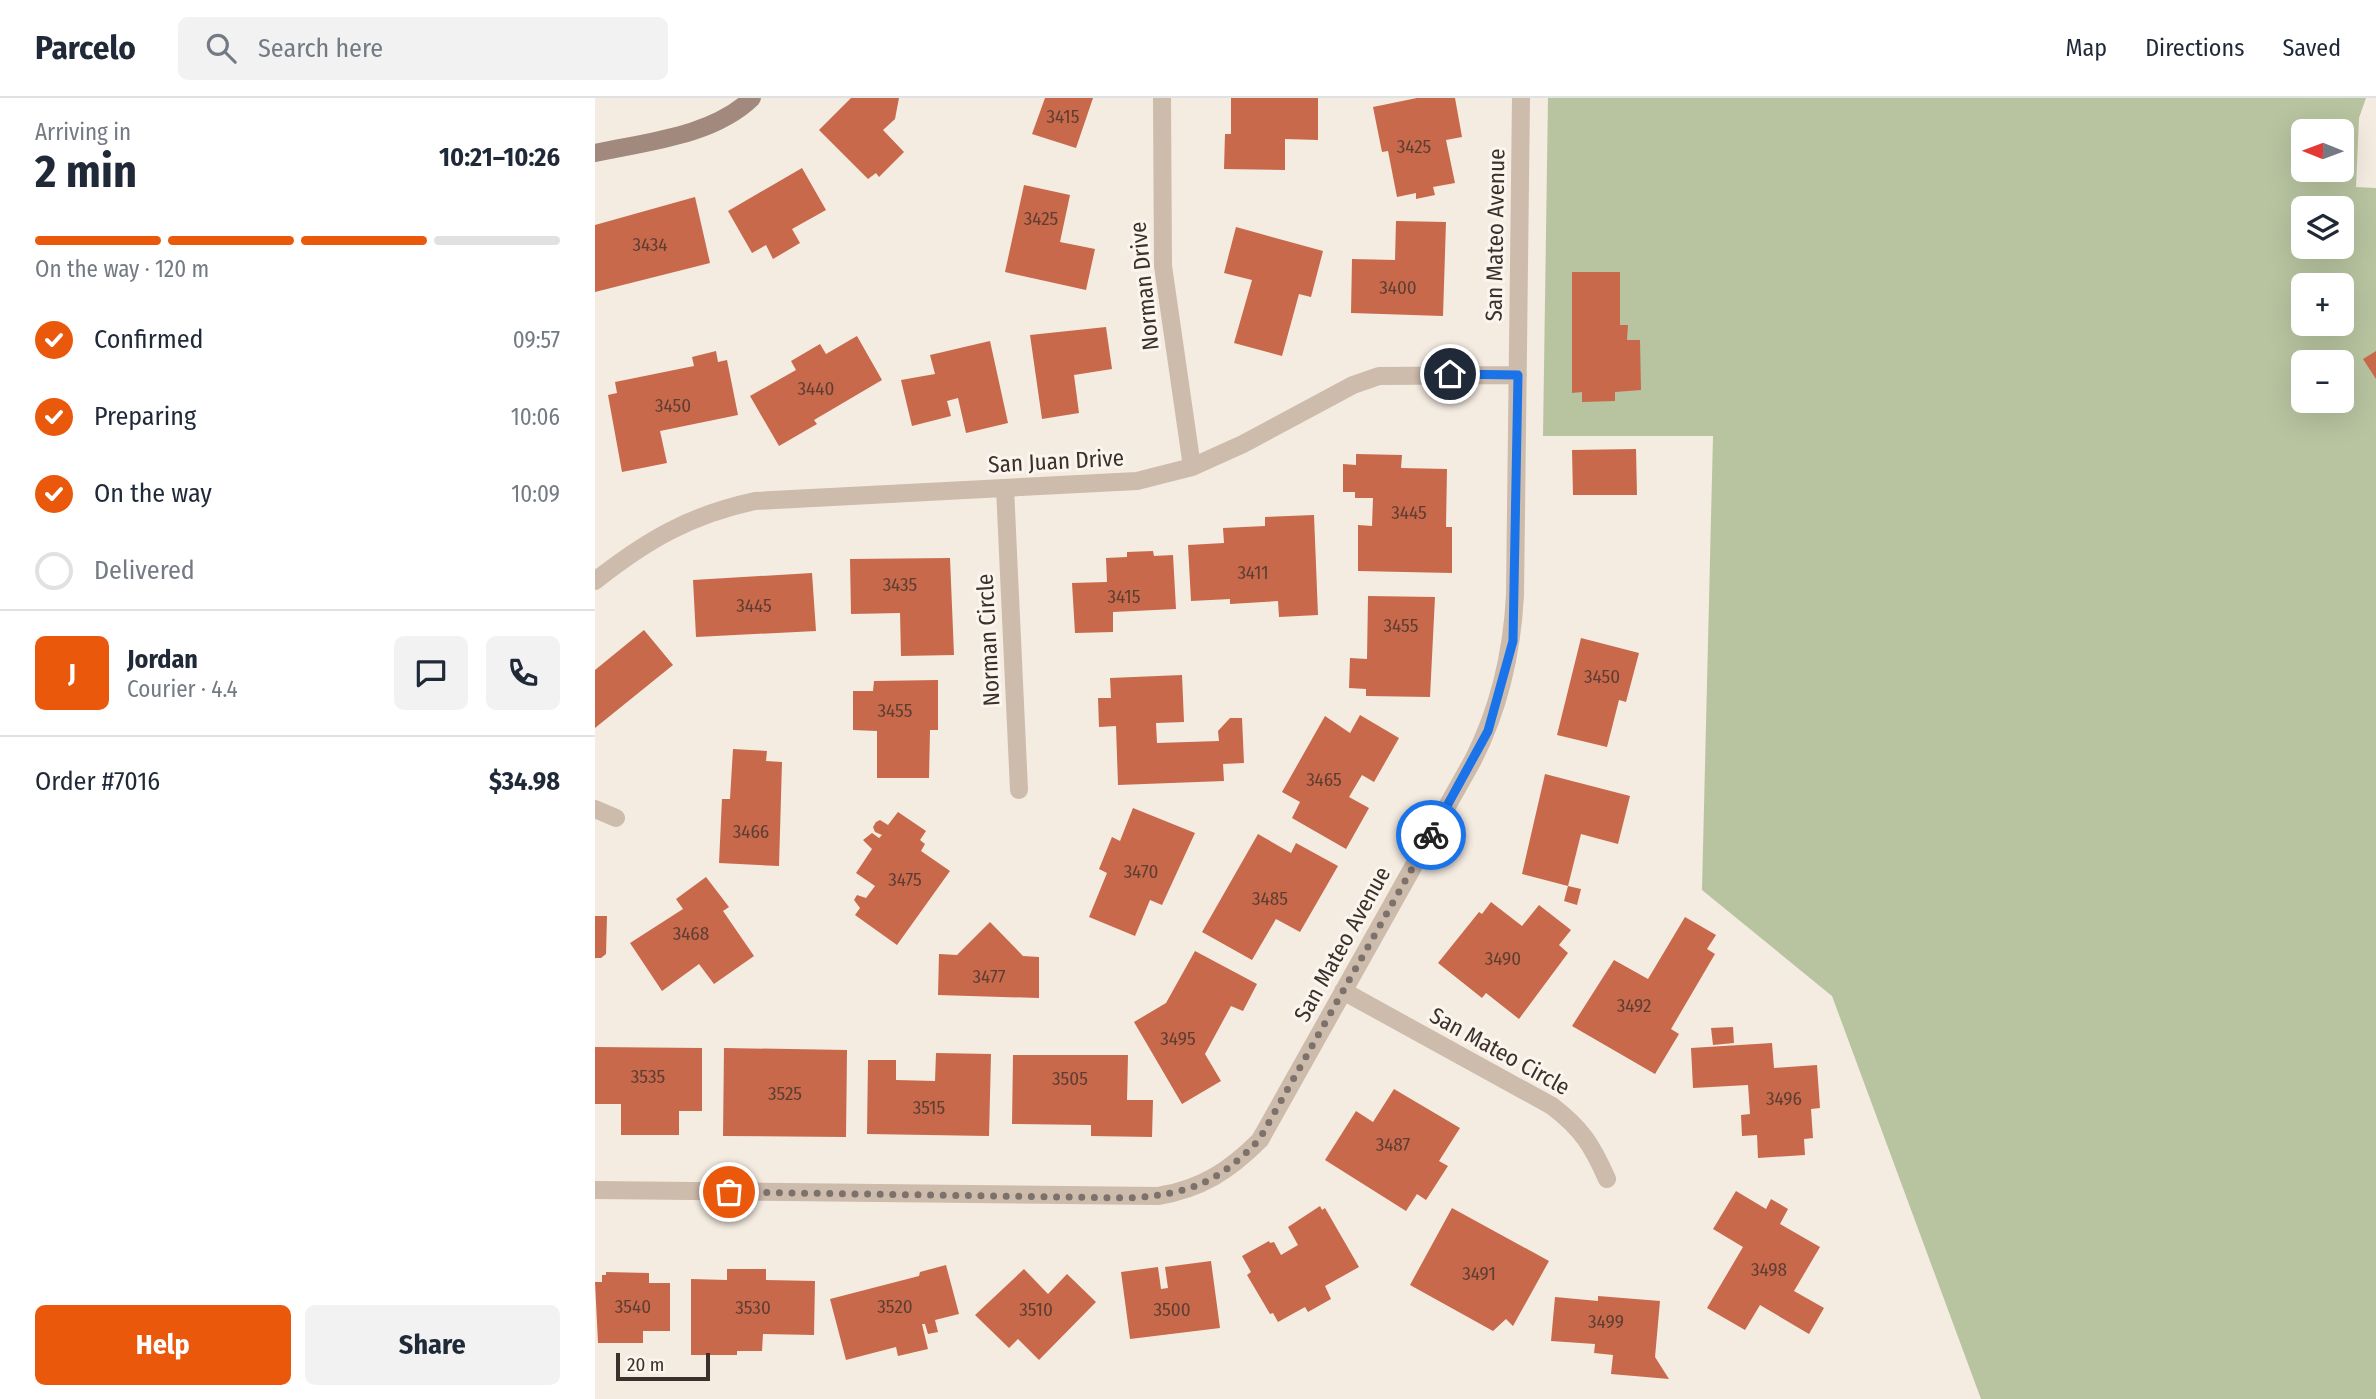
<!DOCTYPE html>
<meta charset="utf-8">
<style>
:root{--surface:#fff;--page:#f2f2f3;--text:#1f2937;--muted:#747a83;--line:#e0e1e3;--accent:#ea580c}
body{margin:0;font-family:"Fira Sans Condensed",sans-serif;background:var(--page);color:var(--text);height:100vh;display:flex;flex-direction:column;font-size:26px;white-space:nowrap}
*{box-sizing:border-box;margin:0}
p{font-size:23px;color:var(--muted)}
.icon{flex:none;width:38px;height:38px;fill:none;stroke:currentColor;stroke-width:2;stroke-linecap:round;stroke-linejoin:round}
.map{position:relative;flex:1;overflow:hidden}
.details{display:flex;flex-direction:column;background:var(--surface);width:595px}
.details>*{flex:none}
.needle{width:46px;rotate:271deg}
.buttons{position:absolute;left:1696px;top:21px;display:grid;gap:14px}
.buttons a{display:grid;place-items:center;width:63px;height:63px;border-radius:10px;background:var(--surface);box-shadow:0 7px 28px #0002;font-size:35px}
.scale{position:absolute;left:21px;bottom:18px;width:94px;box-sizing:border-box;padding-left:7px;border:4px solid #3b302b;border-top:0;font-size:19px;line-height:24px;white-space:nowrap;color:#3b302b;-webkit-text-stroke:5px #fbf5ee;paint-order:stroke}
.pin{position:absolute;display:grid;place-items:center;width:60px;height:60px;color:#fff;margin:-30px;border:4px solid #fff;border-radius:50%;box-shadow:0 2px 7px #0007}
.courier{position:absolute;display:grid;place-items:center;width:70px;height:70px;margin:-35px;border:5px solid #1a73e8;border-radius:50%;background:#fff;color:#222;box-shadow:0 2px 9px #0007}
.summary em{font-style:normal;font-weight:700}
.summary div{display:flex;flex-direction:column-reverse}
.summary{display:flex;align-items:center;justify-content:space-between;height:119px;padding:0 35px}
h1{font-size:46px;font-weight:700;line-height:52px}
.bar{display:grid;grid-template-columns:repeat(4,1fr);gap:10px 7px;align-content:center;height:84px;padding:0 35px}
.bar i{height:9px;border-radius:5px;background:var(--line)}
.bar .current{background:var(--accent)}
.bar p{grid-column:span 4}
.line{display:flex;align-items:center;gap:18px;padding:0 35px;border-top:2px solid var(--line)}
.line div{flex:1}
.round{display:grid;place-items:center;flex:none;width:74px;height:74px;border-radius:10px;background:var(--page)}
ol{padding:0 35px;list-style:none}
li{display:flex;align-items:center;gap:21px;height:77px}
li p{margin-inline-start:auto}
li .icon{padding:7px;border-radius:50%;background:var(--accent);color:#fff;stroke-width:4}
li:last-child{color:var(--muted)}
li i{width:38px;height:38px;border:4px solid var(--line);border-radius:50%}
.action{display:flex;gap:14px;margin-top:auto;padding:14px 35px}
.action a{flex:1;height:80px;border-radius:10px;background:var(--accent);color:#fff;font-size:28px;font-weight:700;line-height:80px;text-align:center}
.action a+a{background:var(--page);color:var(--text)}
header{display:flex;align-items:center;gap:42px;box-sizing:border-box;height:98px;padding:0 35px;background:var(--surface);border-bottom:2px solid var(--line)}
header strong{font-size:33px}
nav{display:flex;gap:38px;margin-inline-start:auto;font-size:24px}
.search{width:490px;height:63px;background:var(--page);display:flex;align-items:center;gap:18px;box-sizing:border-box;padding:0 24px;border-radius:10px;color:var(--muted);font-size:26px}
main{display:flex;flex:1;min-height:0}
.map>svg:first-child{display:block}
.green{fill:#b8c4a0;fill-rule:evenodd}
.building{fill:#c8694b}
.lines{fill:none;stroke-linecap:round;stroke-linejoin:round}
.street{stroke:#cdbbac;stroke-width:18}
.secondary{stroke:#a18a7d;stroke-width:18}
.done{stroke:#7c716b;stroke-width:7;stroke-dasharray:0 12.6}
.route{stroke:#1a73e8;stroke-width:9}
.labels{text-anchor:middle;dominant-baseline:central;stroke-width:6;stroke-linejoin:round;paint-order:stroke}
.number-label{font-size:19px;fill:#5e3e33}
.street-label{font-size:23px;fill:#3b302b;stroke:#fbf5ee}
</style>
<header>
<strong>Parcelo</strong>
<div class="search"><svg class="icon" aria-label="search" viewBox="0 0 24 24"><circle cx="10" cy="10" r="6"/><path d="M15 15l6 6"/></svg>Search here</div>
<nav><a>Map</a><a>Directions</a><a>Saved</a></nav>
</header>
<main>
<section class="details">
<div class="summary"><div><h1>2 min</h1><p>Arriving in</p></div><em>10:21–10:26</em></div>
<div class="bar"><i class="current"></i><i class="current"></i><i class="current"></i><i></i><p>On the way · 120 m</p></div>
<ol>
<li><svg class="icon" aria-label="check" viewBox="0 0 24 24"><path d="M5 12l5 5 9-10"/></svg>Confirmed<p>09:57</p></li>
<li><svg class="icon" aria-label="check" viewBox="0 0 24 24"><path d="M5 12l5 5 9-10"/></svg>Preparing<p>10:06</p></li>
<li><svg class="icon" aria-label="check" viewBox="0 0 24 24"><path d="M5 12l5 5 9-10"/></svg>On the way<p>10:09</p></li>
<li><i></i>Delivered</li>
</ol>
<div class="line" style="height:126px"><b class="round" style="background:var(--accent);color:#fff">J</b><div><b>Jordan</b><p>Courier · 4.4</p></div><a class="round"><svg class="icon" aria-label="chat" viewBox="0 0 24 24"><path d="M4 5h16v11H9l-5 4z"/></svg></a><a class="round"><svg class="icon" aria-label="phone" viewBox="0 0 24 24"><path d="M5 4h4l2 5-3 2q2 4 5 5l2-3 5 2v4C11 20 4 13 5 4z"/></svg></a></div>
<div class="line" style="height:91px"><div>Order #7016</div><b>$34.98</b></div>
<div class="action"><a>Help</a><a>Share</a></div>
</section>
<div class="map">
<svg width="1781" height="1301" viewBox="0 0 1781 1301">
<rect width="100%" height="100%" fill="#f4ebe1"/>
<path class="green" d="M953,0H1771L1764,20L1761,89L1781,90V1301H1386L1237,898L1107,792L1118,338H948ZM1708,33H1746V72H1708ZM1708,110H1746V149H1708ZM1708,187H1746V226H1708ZM1708,264H1746V303H1708Z"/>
<path class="building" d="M256,0H304L300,21L288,32L309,54L284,79L281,75L273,81L224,32Z
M450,0H498L481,50L437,36Z
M636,0H723V42L690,41V72L629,71L630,36H636Z
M822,0H860L867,39L851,42L860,85L838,89L840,97L821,101V95L802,99L793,53L787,54L778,9Z
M207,70L231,112L197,131L205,145L178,161L171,147L157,155L133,113Z
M429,87L475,97L465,144L500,151L491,192L410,174Z
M100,99L115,165L0,194V127Z
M801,123L851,124L848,218L756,215L757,161L800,162Z
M641,129L728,153L716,199L704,196L687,258L639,245L657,182L629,175Z
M977,174H1025V227H1033L1032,242H1045L1046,292L1020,294V303L987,304V294L977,295Z
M511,229L517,271L479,277L484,315L447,321L435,237Z
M262,238L287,282L219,322L222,326L184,348L155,298L201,272L196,263L225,246L231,256Z
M395,243L413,325L371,335L363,300L352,303L356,318L317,328L306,282L340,276L335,257Z
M121,253L123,264L132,262L143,317L65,333L72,365L27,374L13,297L22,295L20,284L99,268L97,259Z
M1781,253V281L1768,261Z
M1041,351L1042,397H978L977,352Z
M761,356L807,357L806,370L852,371L851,429H857V475L763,473V427L777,428L778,400H760V394H748V366L761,367Z
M719,417L723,517L684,519L683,503L635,506V501L596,503L593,447L629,445L628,430L670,428V419Z
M558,453L559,458L578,457L581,511L518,514V534L480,535L477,485L512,484L511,460L532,459V454Z
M355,460L359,557L306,558L305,515L256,516L255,461Z
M217,475L221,533L101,539L98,482Z
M773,498L840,499L835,599L771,598V591L754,590L755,560L772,561Z
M49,532L78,567L0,630V572Z
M986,540L1044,555L1031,604L1024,602L1012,649L962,637Z
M587,577L589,624L561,625L562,645L624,643L623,633L635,620H647L649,665L628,666L629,683L523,687L521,628L504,629L503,600H516L515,580Z
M343,582V632H335L334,680H282V633L258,632V593H278L279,583Z
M765,617L804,640L779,684L767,677L754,699L774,710L751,751L697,720L705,704L687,694L730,618L755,635Z
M138,651L172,653L171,663L187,664L184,768L124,765L127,701H135Z
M950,676L1035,698L1023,746L986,736L973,788L927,776Z
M538,710L600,735L567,807L555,802L540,838L494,819L512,775L504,771L517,739L525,743Z
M303,714L331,733L325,742L330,746L326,753L355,773L302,847L260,817L265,810L259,802L262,797L271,800L280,788L261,775L277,751L268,742L277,735L284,740L287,737L280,734L278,729L281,724L285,722L293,727Z
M663,736L696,755L701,745L743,768L705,834L681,821L657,862L607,834Z
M111,779L134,809L128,813L159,858L119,886L104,866L67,893L35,845L88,811L81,801Z
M973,788L986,791L982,807L969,803Z
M896,804L927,828L944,807L976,832L964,847L973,855L924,921L891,895L887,900L843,865L884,814L887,816Z
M0,818H12L11,856L6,860H0Z
M1090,819L1121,837L1112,851L1120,856L1076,931L1084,936L1060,976L977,928L1019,862L1053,881Z
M395,824L428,858L444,859V900L343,897L344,856L362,857Z
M600,853L662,886L648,913L636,908L610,956L626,983L587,1006L539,924L571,905Z
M1138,929L1139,945L1118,947L1116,930Z
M1177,945L1179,970L1222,967L1225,1010L1216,1011L1218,1040L1209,1041L1210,1057L1163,1060L1162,1037L1147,1038L1146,1017L1155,1016L1153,987L1098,990L1096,950Z
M0,949L107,950V1013H84V1037H26V1006H0Z
M129,950L252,952L251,1039L128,1038Z
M341,955L396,956L394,1038L272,1036L273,962H301V982L340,983Z
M418,957H533L532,1002H558L557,1039L496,1038V1027L417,1026Z
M799,991L865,1030L844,1063L853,1068L831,1102L822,1096L811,1113L730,1062L761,1013L778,1024Z
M1141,1093L1171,1111L1176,1101L1193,1111L1185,1126L1225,1149L1199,1193L1229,1210L1214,1236L1165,1207L1150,1232L1112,1210L1148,1149L1118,1131Z
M725,1108L727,1112L730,1110L764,1169L730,1188L736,1201L713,1214L710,1209L683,1224L678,1215L675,1216L652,1177L656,1174L647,1158L674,1143L675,1145L679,1144L686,1157L703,1147L693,1129Z
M857,1110L954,1163L918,1228L911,1221L898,1233L815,1187Z
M616,1163L625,1230L535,1241L526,1174L563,1169L566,1191L573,1190L570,1169Z
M351,1167L364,1216L340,1222L343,1234L333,1236L330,1226H327L333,1251L303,1258L301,1249L251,1262L235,1201L324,1178L325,1174Z
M132,1171H171V1182L220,1183L219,1237L168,1236L167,1253H142V1257H96V1181L132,1182Z
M429,1171L453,1196L472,1176L501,1204L444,1262L423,1241L414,1250L380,1217Z
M11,1174L54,1175V1185H75V1233H48V1245H3L0,1184H7V1177H11Z
M1003,1198L1065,1203L1060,1259L1074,1281L1016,1276L1018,1257L999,1255L1000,1246L956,1243L960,1199L1003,1203Z"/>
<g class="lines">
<path class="street" d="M567,0L568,168L597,369
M410,390L424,692
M0,483C52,442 95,417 160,403L542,383L597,369L648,346L758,287L784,278L923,277
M0,711L21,720
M748,893L957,1008C987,1031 997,1047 1012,1081
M0,1092L563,1098C606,1091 634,1073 665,1042L878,662C905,609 917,555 920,497L926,0"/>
<path class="secondary" d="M0,55C51,44 118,38 157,0"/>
</g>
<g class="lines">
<path class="done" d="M134,1094L535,1100C594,1096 623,1085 664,1042L836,737"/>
<path class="route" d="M836,737L893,633L918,543L923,277L855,276"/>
</g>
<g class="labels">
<g class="number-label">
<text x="468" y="18">3415</text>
<text x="819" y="48">3425</text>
<text x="446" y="120">3425</text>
<text x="55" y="146">3434</text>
<text x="803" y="189">3400</text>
<text x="221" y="290">3440</text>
<text x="78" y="307">3450</text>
<text x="814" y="414">3445</text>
<text x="658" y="474">3411</text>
<text x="305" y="486">3435</text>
<text x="529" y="498">3415</text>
<text x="159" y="507">3445</text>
<text x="806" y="527">3455</text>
<text x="1007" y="578">3450</text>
<text x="300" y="612">3455</text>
<text x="729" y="681">3465</text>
<text x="156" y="733">3466</text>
<text x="546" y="773">3470</text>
<text x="310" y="781">3475</text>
<text x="675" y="800">3485</text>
<text x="96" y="835">3468</text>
<text x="908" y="860">3490</text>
<text x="394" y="878">3477</text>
<text x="1039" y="907">3492</text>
<text x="583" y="940">3495</text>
<text x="53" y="978">3535</text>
<text x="475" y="980">3505</text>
<text x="190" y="995">3525</text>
<text x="1189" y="1000">3496</text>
<text x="334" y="1009">3515</text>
<text x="798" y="1046">3487</text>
<text x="1174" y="1171">3498</text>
<text x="884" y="1175">3491</text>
<text x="38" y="1208">3540</text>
<text x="300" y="1208">3520</text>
<text x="158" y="1209">3530</text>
<text x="441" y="1211">3510</text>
<text x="577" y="1211">3500</text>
<text x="1011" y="1223">3499</text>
</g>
<g class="street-label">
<text transform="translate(900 137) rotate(-89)">San Mateo Avenue</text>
<text transform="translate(549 188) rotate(-96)">Norman Drive</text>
<text transform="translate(461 363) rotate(-3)">San Juan Drive</text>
<text transform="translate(393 542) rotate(-93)">Norman Circle</text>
<text transform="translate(747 846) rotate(-61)">San Mateo Avenue</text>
<text transform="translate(905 953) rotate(29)">San Mateo Circle</text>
</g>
</g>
</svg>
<div class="buttons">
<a><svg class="needle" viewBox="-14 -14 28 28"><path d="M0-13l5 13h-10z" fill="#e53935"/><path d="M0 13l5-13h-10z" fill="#747a83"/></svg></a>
<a><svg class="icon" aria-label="layers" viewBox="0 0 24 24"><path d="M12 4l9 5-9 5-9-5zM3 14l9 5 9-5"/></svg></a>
<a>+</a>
<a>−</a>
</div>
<div class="scale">20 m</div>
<div class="pin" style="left:134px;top:1094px;background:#ea580c"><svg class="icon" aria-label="bag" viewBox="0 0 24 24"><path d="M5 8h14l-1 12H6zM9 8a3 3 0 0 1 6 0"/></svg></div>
<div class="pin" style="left:855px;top:276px;background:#1f2937"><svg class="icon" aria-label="home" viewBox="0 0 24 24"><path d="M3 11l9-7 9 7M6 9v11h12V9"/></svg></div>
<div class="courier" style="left:836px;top:737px"><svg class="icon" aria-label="bike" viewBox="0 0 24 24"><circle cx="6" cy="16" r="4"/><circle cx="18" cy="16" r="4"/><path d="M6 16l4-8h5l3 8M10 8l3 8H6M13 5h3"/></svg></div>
</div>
</main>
